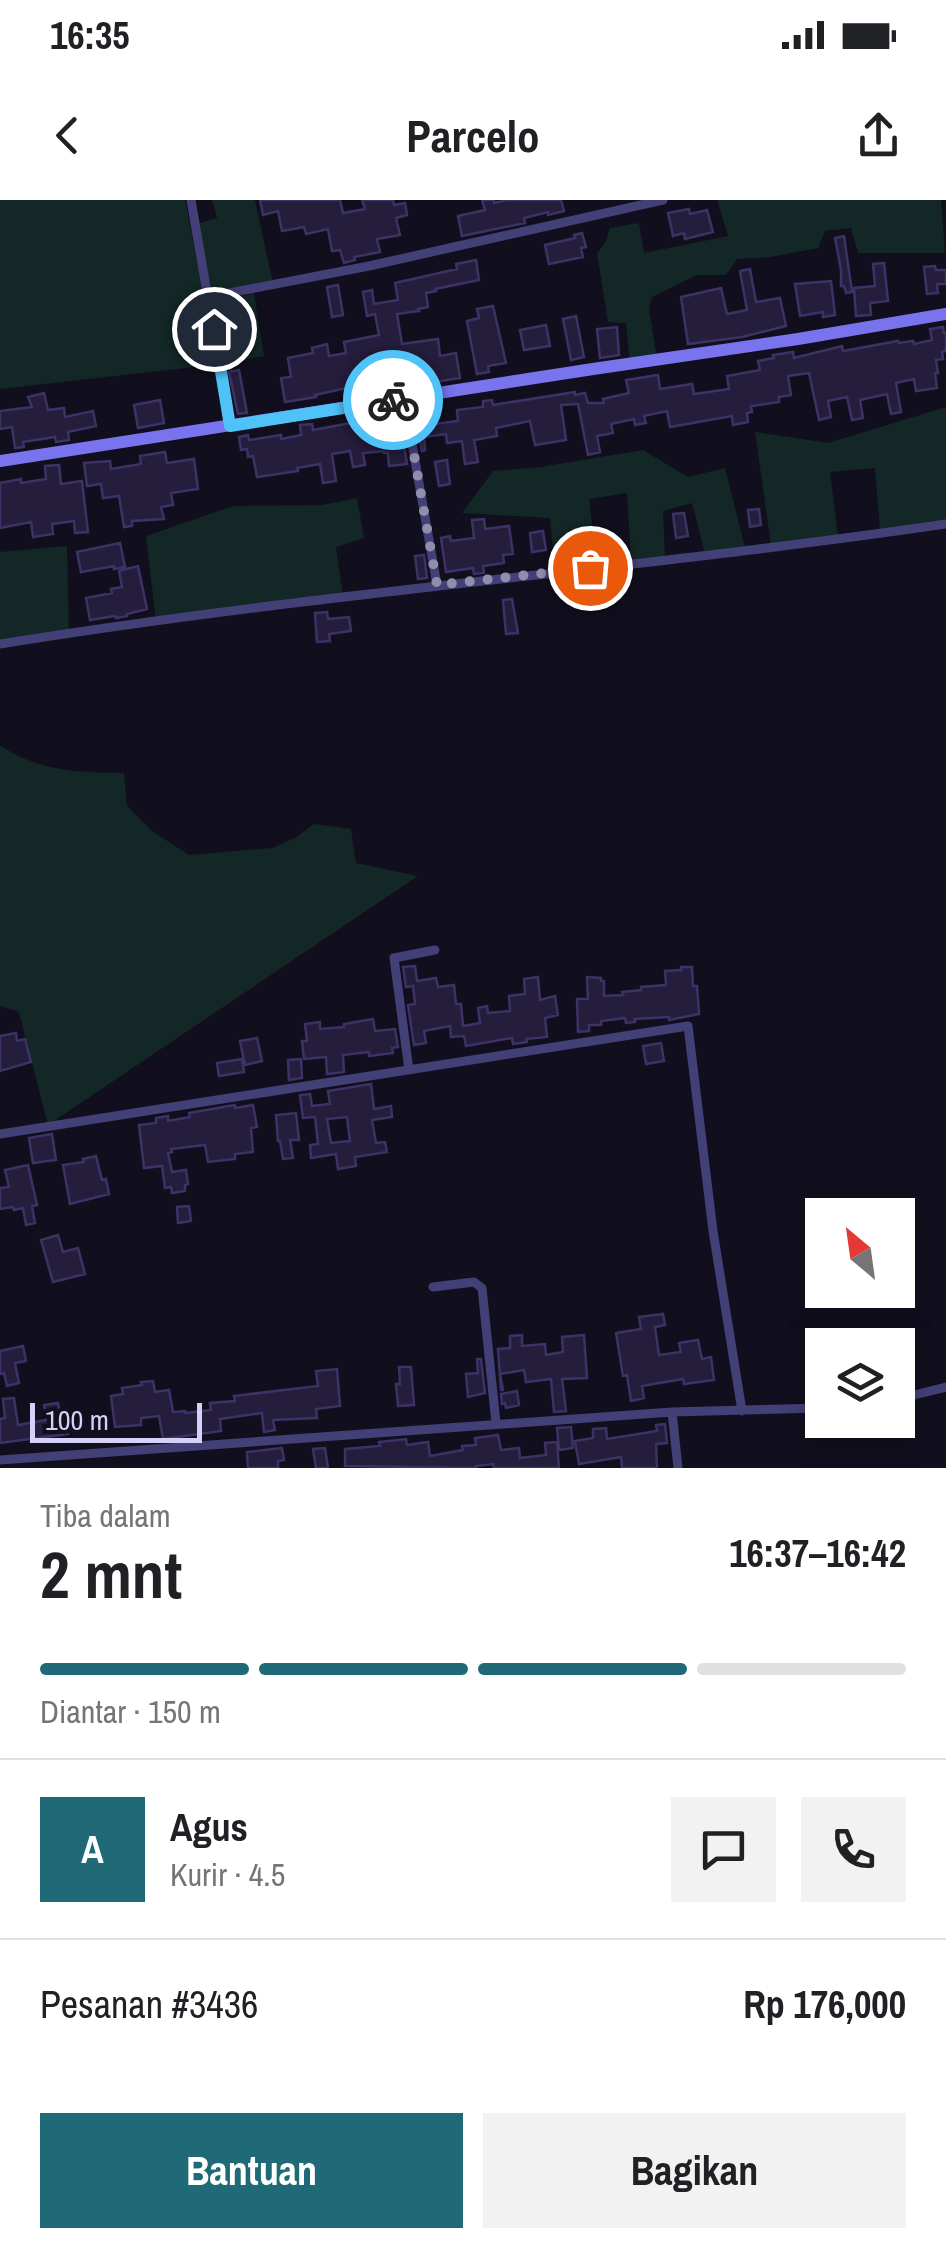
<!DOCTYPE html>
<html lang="id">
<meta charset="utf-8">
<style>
:root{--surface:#fff;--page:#f2f2f2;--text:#202124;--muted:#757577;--line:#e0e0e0;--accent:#1f6a76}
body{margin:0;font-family:"Archivo Narrow",sans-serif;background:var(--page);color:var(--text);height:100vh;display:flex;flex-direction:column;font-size:38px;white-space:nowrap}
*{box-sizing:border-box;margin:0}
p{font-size:32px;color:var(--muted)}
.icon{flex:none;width:55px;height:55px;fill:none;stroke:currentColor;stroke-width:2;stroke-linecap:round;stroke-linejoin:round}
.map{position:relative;height:1268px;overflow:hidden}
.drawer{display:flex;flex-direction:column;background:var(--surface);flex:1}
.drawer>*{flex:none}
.needle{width:65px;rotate:331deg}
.controls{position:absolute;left:805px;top:998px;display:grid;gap:20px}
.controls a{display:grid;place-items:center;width:110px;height:110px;border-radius:0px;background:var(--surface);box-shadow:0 5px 25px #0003;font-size:50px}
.scale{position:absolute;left:30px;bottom:25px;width:172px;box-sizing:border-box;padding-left:10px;border:5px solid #d6d1f9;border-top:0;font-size:28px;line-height:35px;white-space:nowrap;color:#d6d1f9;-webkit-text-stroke:8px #110f1d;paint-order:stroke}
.pin{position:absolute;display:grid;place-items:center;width:85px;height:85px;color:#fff;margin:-42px;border:5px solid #fff;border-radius:50%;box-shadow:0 2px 10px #0007}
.courier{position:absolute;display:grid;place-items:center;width:100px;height:100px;margin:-50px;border:8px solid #4fc3f7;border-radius:50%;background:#fff;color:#222;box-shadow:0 2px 12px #0007}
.summary em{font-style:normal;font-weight:700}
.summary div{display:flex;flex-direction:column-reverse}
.summary{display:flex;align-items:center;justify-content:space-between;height:170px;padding:0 40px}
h1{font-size:65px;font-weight:700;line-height:75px}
.bar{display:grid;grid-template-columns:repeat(4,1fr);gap:15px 10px;align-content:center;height:120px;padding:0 40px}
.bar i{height:12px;border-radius:8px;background:var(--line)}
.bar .on{background:var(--accent)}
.bar p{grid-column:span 4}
.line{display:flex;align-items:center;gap:25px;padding:0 40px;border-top:2px solid var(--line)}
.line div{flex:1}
.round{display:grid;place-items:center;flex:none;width:105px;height:105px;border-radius:0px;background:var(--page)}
.cta{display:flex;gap:20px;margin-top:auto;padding:20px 40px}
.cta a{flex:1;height:115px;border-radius:0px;background:var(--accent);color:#fff;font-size:40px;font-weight:700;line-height:115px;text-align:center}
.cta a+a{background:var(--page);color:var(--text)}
.status{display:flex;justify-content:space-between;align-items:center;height:70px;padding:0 50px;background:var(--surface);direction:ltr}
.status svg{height:28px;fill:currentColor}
header{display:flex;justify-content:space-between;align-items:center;height:130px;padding:0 40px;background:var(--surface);font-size:45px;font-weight:700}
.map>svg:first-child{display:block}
.green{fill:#132726}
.building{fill:#241d3c;stroke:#3d3265;stroke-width:2.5;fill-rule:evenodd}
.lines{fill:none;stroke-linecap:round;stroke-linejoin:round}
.street{stroke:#434077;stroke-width:9}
.secondary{stroke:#7974ed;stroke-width:12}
.done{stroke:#918dac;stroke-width:10;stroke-dasharray:0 18}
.route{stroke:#4fc3f7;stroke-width:12}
</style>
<div class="status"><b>16:35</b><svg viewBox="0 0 49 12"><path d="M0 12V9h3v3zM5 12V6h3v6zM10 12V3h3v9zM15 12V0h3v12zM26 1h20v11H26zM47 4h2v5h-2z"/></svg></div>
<header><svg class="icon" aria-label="back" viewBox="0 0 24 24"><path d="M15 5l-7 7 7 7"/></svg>Parcelo<svg class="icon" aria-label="share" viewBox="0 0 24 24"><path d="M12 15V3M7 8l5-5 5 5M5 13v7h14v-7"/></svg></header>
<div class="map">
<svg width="946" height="1268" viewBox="0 0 946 1268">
<rect width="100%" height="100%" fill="#110f1d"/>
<path class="green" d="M0,0H185L205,102L254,94L264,156L221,164L0,189Z
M212,0H255L274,88L208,100L194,25L217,18Z
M717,0H941L945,53H858L851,28L825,31L818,48L771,57L737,59L726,75H697L652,97L649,109L657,159L630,164L626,123L608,122L597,53L605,43L610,28L639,23L644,53L728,36Z
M946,207V323L880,331L875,268L830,272L838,337L771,345L755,232L828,243Z
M643,250L688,277L725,268L745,348L705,354L692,303L663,311L665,357L631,362L627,293L589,299L597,366L555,370L550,318L462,313L493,271L540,267Z
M357,298L364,338L336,347L343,397L156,421L146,336L233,306L322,305Z
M67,346L69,433L0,443V352Z
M0,546C44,572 74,572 124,573L127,606L152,631L189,655L272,648L295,638L314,624L351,629L356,663L418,676L48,925L19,812L0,806Z"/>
<path class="building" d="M260,0H340L343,13L365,9L362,0H393L394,5L405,3L407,15L396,18L400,35L377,39L380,52L354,57L355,60L344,63L340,50L332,51L328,29L306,34L304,27L282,31L278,11L263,15Z
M482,0H494V3L507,0H561L564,11L548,15V12L524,18L525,23L462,36L458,16L485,10Z
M689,9L690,14L707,10L713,32L685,39L684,33L673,36L668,13Z
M582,33L586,47L581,48L583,57L549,64L545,45L575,38L574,35Z
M844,36L852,92L846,93L844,86H841V70L835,38Z
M476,60L479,80L435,89L436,91L426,93L428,107L418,109L419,111L397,114L402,144L438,139L440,156L456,153L460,178L367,193L365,184L315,195L316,197L285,202L281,178L291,177L288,158L313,153L312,148L327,144L329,156L346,153L344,142L379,135L375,114L367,116L363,92L372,90L374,104L398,100L395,83L457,69L456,64Z
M884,63L888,101L870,103L871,115L856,116L854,88L875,86L873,64Z
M935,66L936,70H946V84H937L938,93L927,94L924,67Z
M750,69L756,102L780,98L786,126L742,137L688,144L681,97L721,88L727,114L747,110L740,71Z
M831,81L835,115L823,117V112L800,116L795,84Z
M338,85L343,115L332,117L327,87Z
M493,106L506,163L488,166L489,172L477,174L467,121L479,118L477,109Z
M576,116L584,157L571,160L563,119Z
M546,125L550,146L524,150L520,130Z
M617,127L619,155L600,158L597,129Z
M943,127L944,133H946V151L942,152L943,159L936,160L938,173H935L937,188L916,191L914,179L896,183L901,212L891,214L887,194L860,200L863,218L852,220L847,197L828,201L831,217L819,220L809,173L788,176L791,195L779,197V202L751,206L752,212L747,213L748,222L733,225L732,216L670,227L667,211L644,216L646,223L635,225L634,219L611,224L613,233L597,236L600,252L588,255L578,204L561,205L566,240L535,245L530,221L496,228L497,236L474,240L478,262L465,264L462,241L447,243L446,234L424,237L425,250L422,251L415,211L432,208L434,224L458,221L457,210L483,207V201L492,200L493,205L575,192V195L585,193L588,203H604L603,199L629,193L626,180L658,175L660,189L692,184L694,194L729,189L727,176L760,170L758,161L774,158L773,155L793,152L794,158L842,146L843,151L898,141L899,143L913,141L914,144L932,140L930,129Z
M239,170L247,213L238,214L229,172Z
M44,193L48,210L64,208L65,217L93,211L96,226L68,232L69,240L56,242L55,237L23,242L24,247L15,248L12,227L0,229V211L32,207L28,197Z
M160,200L164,223L138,228L134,205Z
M396,215H399L407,264L389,266L388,253H384V251L363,253L365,265L353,267L350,251L332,254L336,281L323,283L320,264L297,268L298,271L257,277L253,256L248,257L247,249L241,250L239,237L248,235L249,240L281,235V239L301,235L300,225L312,224L313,230L356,222L355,217L366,216L368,231L374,230L375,237L399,235Z
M165,252L167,263L194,259L198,289L171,293L173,305L161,307L164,319L132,321V326L124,327L119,296L103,298L101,284L87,286L84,263L110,261L111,269L141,264L140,256Z
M447,260L450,284L439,286L435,262Z
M59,265L61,284L82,281L88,332L75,333L74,321L52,324L53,334L33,337L31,322L0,328V283L21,279V283L46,279L45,266Z
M759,309L761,325L750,327L748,310Z
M684,313L688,336L676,338L673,314Z
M484,319L485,329L509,326L513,354L503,355L504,363L483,366L484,373L474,374L473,368L446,372L441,338L450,336L451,341L474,338L472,320Z
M543,331L546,350L532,352L530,333Z
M120,343L125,367L114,369V366L81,372L77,352Z
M424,355L427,378L418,379L415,356Z
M138,366L147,409L127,414V416L116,418L115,416L90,420L86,398L112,393L111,389L122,387L119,371Z
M512,399L518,433L506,434L503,400Z
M327,412L328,419L349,417L351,431L329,434L330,441L317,442L315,413Z
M415,766L417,781L436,778L438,787L454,785L456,804H461L463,826L480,823L478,808L487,806L488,813L510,811L509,796L525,794L524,779L538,777L540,800L555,796L558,815L545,818L547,837L526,839L527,842L513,844L512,838L466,846L464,836L451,837L450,826L424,831L426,843L414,845L408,805L415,804L413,786L406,787L403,767Z
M681,767H692L693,786H697L699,814L669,820V817L635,819V822L626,823L625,818L601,821V825H589V831L578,832L577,799H588L587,777L601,778V781H604V796L623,795L622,792L641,790V787L666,785L665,771L681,770Z
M373,819L375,831L395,829L398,847L392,848L393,853L369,856V852L343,855L344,872L327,874L326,857L304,859L302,841H307L305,824L320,822V829L344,827V824Z
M16,833L17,841L25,839L31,862L0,871V836Z
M257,838L262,861L245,865L240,841Z
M661,843L664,861L646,864L643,846Z
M242,859L244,872L219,876L217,863Z
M301,859L302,878L289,880L288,860Z
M371,884L374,909L391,906L392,917L372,920L376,943L385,942L387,952L355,957L356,966L338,969L336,954L311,958L310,945L318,944L315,917L303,918L300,895L310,894L312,906L330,904L328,891ZM347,917L350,941L331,943L327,919Z
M235,905V908L253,905L257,927L251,928L253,952L235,954V959L208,962L205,945L171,949L172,952L168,953L172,972L186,970L188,984L185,985V991L172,993L171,987L165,988L162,966L144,968L139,925L156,923V918L168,916V921L190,917L189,913Z
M296,913L299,940H290L293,958L283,959L280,941H278L276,915Z
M52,934L56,960L33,963L29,938Z
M96,956L102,980L106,979L109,994L70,1004L63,965L84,962L83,959Z
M28,965L37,1005L32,1006L35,1023L26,1025L23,1008L14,1010L13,1007L0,1009V988L9,987L5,970Z
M189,1006L191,1021L178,1023L177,1007Z
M58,1035L63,1052L78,1048L85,1074L53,1082L41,1040Z
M663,1114L665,1125L655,1127L659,1155L681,1152L679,1143L698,1140L702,1159L711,1157L714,1180L684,1184L683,1179L642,1186L644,1198L631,1201L627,1175L623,1176L616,1133L641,1129L639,1117Z
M522,1135V1146L545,1144L546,1155L563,1152L562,1137L584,1135L587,1178L562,1179L566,1211L554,1212L551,1179L526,1182L524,1170L500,1174L503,1190H501L498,1149L510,1148V1136Z
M23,1146L26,1161L15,1163L19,1183L7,1186L4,1173L0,1174V1151Z
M477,1159H481L485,1193L468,1197L466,1174L478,1173Z
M399,1167H411L414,1205L398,1206L396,1184H400Z
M337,1169L340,1206L316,1209L317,1218L273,1220L275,1230L264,1232L262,1213L220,1219L221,1231L163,1239L159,1216L141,1218V1225L115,1227L111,1196L123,1194L122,1188L142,1185L141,1182L153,1181L155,1192L169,1190L173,1212L185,1211V1213L211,1210L210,1203L235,1201L234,1196L318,1186L316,1171Z
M517,1191L519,1205L506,1208L505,1203L502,1204L501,1194Z
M14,1198L18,1225L46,1220L44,1205L58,1203L60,1214L65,1213L68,1234L0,1243V1219L5,1218L3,1199Z
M665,1224L667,1243L656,1244L657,1268H622L621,1257L579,1264L575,1241L593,1238V1229L606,1228L607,1239L657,1231L656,1225Z
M571,1227L573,1248L559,1250L557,1228Z
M498,1235L501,1250L519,1248L520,1258L546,1255L545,1243L557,1242L559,1268H494L493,1264L476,1266V1268L345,1266V1249L380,1246L379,1242L406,1239L407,1245L428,1242L430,1256L463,1250L462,1246L476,1245L475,1238Z
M282,1248L284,1260L278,1261V1268H248L247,1252Z
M325,1248L328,1268H316L313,1249Z"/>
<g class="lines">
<path class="street" d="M191,0L230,226
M209,97L369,66L663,0
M404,198L437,385
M0,444C314,393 631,370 946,324
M409,870L394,758L435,750
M0,934L688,826L713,1031L742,1211
M433,1087L474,1082L482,1088L496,1223
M898,1199L946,1187
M672,1212L678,1268
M0,1260L672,1212L822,1208"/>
<path class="secondary" d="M0,261L593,169L798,139L946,114"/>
</g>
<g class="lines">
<path class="done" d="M393,200L404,198L437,385L590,368"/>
<path class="route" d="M214,129L230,226L393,200"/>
</g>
</svg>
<div class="controls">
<a><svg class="needle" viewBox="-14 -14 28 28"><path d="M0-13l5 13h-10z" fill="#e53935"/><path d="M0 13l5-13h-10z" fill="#757577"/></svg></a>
<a><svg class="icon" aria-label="layers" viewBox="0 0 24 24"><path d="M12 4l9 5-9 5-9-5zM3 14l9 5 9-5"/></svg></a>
</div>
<div class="scale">100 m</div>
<div class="pin" style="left:590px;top:368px;background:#ea580c"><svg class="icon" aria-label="bag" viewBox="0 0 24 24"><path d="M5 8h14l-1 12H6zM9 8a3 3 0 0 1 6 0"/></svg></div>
<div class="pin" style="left:214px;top:129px;background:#1f2937"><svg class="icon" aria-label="home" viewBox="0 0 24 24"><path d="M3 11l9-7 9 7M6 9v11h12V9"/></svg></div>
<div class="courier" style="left:393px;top:200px"><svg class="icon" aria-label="bike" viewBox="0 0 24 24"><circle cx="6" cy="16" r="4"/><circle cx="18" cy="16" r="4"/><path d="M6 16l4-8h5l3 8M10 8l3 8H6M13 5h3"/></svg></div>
</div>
<section class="drawer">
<div class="summary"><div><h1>2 mnt</h1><p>Tiba dalam</p></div><em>16:37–16:42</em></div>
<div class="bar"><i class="on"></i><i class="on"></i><i class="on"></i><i></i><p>Diantar · 150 m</p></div>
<div class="line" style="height:180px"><b class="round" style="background:var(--accent);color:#fff">A</b><div><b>Agus</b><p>Kurir · 4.5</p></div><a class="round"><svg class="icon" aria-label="chat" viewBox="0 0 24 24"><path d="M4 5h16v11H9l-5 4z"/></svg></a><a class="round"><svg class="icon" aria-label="phone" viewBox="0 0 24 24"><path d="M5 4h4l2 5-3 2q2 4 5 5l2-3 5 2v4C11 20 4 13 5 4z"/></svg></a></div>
<div class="line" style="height:130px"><div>Pesanan #3436</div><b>Rp 176,000</b></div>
<div class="cta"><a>Bantuan</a><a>Bagikan</a></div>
</section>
